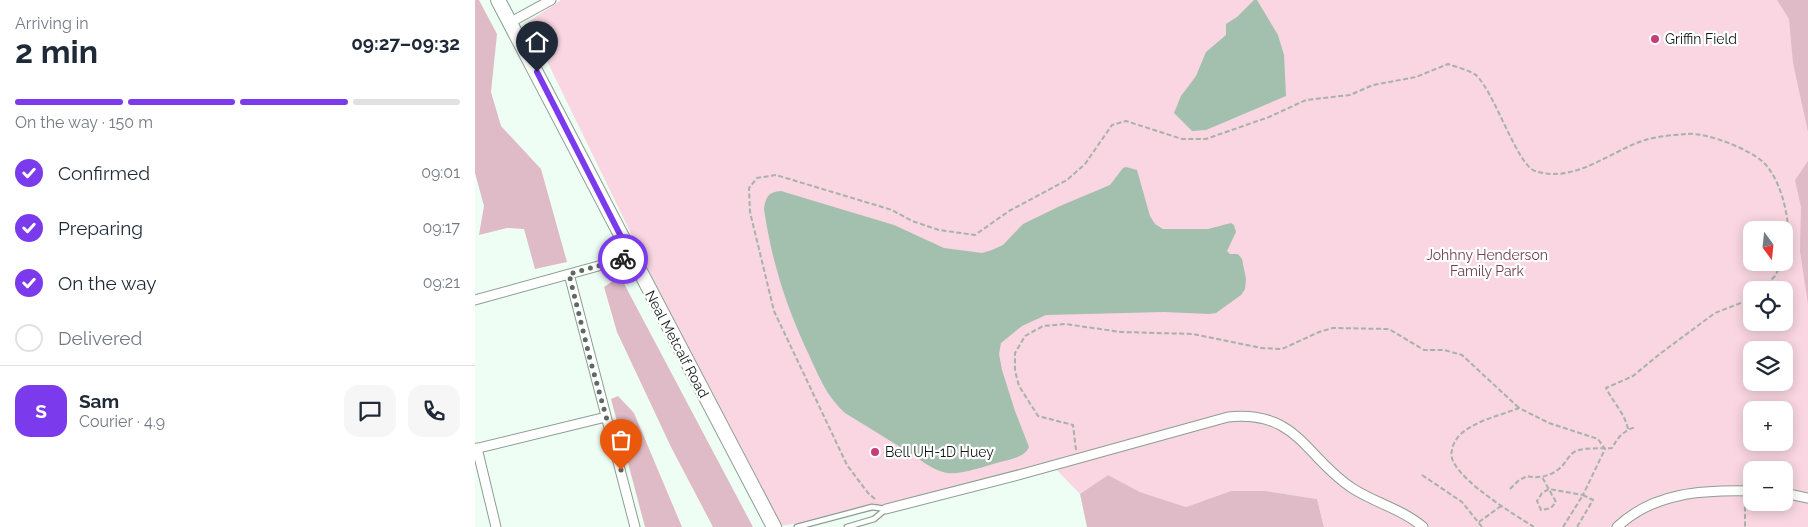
<!DOCTYPE html>
<meta charset="utf-8">
<style>
:root{--surface:#fff;--page:#f6f6f7;--text:#1f2937;--muted:#747a83;--line:#e0e1e3;--accent:#7c3aed}
body{margin:0;font-family:Raleway,sans-serif;background:var(--page);color:var(--text);height:100vh;display:flex;flex-direction:column;font-size:19px;white-space:nowrap}
*{box-sizing:border-box;margin:0}
p{font-size:16px;color:var(--muted)}
.icon{flex:none;width:28px;height:28px;fill:none;stroke:currentColor;stroke-width:2;stroke-linecap:round;stroke-linejoin:round}
.map{position:relative;flex:1;overflow:hidden}
.sheet{display:flex;flex-direction:column;background:var(--surface);width:475px}
.sheet>*{flex:none}
.needle{width:32px;rotate:165deg}
.buttons{position:absolute;left:1268px;top:221px;display:grid;gap:10px}
.buttons a{display:grid;place-items:center;width:50px;height:50px;border-radius:10px;background:var(--surface);box-shadow:0 2px 12px #0003;font-size:25px}
.pin{position:absolute;display:grid;place-items:center;width:42px;height:42px;color:#fff;margin:-51px -21px;border-radius:50% 50% 50% 0;rotate:-45deg;box-shadow:0 0 5px #0007}
.pin .icon{rotate:45deg}
.courier{position:absolute;display:grid;place-items:center;width:50px;height:50px;margin:-25px;border:4px solid #7c3aed;border-radius:50%;background:#fff;color:#222;box-shadow:0 1px 6px #0007}
.headline em{font-style:normal;font-weight:700}
.headline div{display:flex;flex-direction:column-reverse}
.headline{display:flex;align-items:center;justify-content:space-between;height:85px;padding:0 15px}
h1{font-size:32px;font-weight:700;line-height:38px}
.bar{display:grid;grid-template-columns:repeat(4,1fr);gap:8px 5px;align-content:center;height:60px;padding:0 15px}
.bar i{height:6px;border-radius:4px;background:var(--line)}
.bar .selected{background:var(--accent)}
.bar p{grid-column:span 4}
.line{display:flex;align-items:center;gap:12px;padding:0 15px;border-top:1px solid var(--line)}
.line div{flex:1}
.round{display:grid;place-items:center;flex:none;width:52px;height:52px;border-radius:15px;background:var(--page)}
ol{padding:0 15px;list-style:none}
li{display:flex;align-items:center;gap:15px;height:55px}
li p{margin-inline-start:auto}
li .icon{padding:5px;border-radius:50%;background:var(--accent);color:#fff;stroke-width:4}
li:last-child{color:var(--muted)}
li i{width:28px;height:28px;border:2px solid var(--line);border-radius:50%}
main{display:flex;flex:1;min-height:0}
.map>svg:first-child{display:block}
.green{fill:#f9d6e1;fill-rule:evenodd}
.forest{fill:#debbc6}
.water{fill:#a2c0ad}
.lines{fill:none;stroke-linecap:round;stroke-linejoin:round}
.lane-casing{stroke:#8c9e92;stroke-width:7}
.street-casing{stroke:#8c9e92;stroke-width:11}
.primary-casing{stroke:#8c9e92;stroke-width:16}
.path{stroke:#a6b2aa;stroke-width:2;stroke-dasharray:5 2.5;stroke-linecap:butt}
.lane{stroke:#fff;stroke-width:4.5}
.street{stroke:#fff;stroke-width:9}
.primary{stroke:#fff;stroke-width:14}
.done{stroke:#5f6963;stroke-width:5;stroke-dasharray:0 9}
.route{stroke:#7c3aed;stroke-width:6}
.poi-dot{fill:#c53d79;stroke:#fff;stroke-width:2}
.labels{text-anchor:middle;dominant-baseline:central;stroke-width:4.5;stroke-linejoin:round;paint-order:stroke}
.poi-label{font-size:14px;fill:#121915;stroke:#fff;text-anchor:start}
.park-label{font-size:14px;fill:#6e3d4f;stroke:#fff}
.street-label{font-size:14px;fill:#121915;stroke:#fff}
</style>
<main>
<section class="sheet">
<div class="headline"><div><h1>2 min</h1><p>Arriving in</p></div><em>09:27–09:32</em></div>
<div class="bar"><i class="selected"></i><i class="selected"></i><i class="selected"></i><i></i><p>On the way · 150 m</p></div>
<ol>
<li><svg class="icon" aria-label="check" viewBox="0 0 24 24"><path d="M5 12l5 5 9-10"/></svg>Confirmed<p>09:01</p></li>
<li><svg class="icon" aria-label="check" viewBox="0 0 24 24"><path d="M5 12l5 5 9-10"/></svg>Preparing<p>09:17</p></li>
<li><svg class="icon" aria-label="check" viewBox="0 0 24 24"><path d="M5 12l5 5 9-10"/></svg>On the way<p>09:21</p></li>
<li><i></i>Delivered</li>
</ol>
<div class="line" style="height:90px"><b class="round" style="background:var(--accent);color:#fff">S</b><div><b>Sam</b><p>Courier · 4.9</p></div><a class="round"><svg class="icon" aria-label="chat" viewBox="0 0 24 24"><path d="M4 5h16v11H9l-5 4z"/></svg></a><a class="round"><svg class="icon" aria-label="phone" viewBox="0 0 24 24"><path d="M5 4h4l2 5-3 2q2 4 5 5l2-3 5 2v4C11 20 4 13 5 4z"/></svg></a></div>
</section>
<div class="map">
<svg width="1333" height="527" viewBox="0 0 1333 527">
<rect width="100%" height="100%" fill="#effef4"/>
<path class="green" d="M86,0H1333V527H849L842,499L791,491H756L711,507L665,492L633,475L605,494L578,466L411,509L299,527L53,22ZM1276,230H1309V262H1276ZM1276,290H1309V322H1276ZM1276,350H1309V382H1276ZM1276,410H1309V442H1276ZM1276,470H1309V502H1276Z"/>
<path class="forest" d="M0,0H4L22,34L16,92L26,126L66,169L92,262L60,269L49,229L32,228L4,235L9,206L0,173Z
M1302,0H1333V132L1318,63L1314,19Z
M1333,161V304L1325,251L1326,207L1320,180Z
M145,276L278,527H238L196,447L142,332L129,287Z
M143,396L159,413L207,527H170L136,399Z
M633,475L665,492L711,507L756,491H791L842,499L849,527H612L605,494Z"/>
<path class="water" d="M779,0H782L803,35L809,55L811,96L731,130L717,131L699,113L706,96L721,76L731,52L751,35V24L762,17Z
M651,167L662,170L675,216L680,224L688,229H733L756,223L759,225L761,232L752,251L755,254H763L767,259L771,279L770,289L766,295L741,313L734,314L689,312L571,315L547,326L526,343L524,354L527,370L540,411L554,447C550,457 534,460 525,462C511,466 485,475 472,473C459,471 446,460 435,453C413,440 392,426 370,413C352,397 344,377 334,355C311,306 297,263 289,209C291,197 293,192 306,191L419,225L469,248L507,253L517,250L528,245L548,224L585,206L635,185L648,168Z"/>
<g class="lines">
<g class="lane-casing">
<path id="lane" d="M322,527L397,507L411,509
M372,527L399,519L411,509"/>
</g>
<g class="street-casing">
<path id="street" d="M36,22L76,0
M94,274L160,527
M0,300L156,257
M2,448L21,527
M0,449L131,417
M1309,493L1333,498
M411,509L547,474L753,417C823,410 830,457 877,488C900,503 927,509 948,527
M1142,527C1179,492 1228,490 1276,491"/>
</g>
<g class="primary-casing">
<path id="primary" d="M23,0L299,527"/>
</g>
<path class="path" d="M1286,290L1300,276L1307,262
M1153,429C1150,414 1138,402 1131,388L1158,376L1186,353L1240,313L1276,299
M601,450L598,425L563,416L544,386L540,371V353L550,336L568,326L590,324L646,332L718,334L787,348L807,349L844,332L858,328L914,329L949,350H969L987,355L1044,408
M947,475L987,502L1007,527
M1035,489L1043,481L1052,476C1063,479 1076,476 1085,468C1091,463 1093,455 1101,451C1111,447 1126,449 1137,448C1143,437 1149,430 1161,427
M400,499L393,493L372,465L299,311L275,212L274,188L282,178L301,175L417,210L437,221L464,230L500,235L534,211L592,180L610,164L637,125L651,121L707,139H731L794,117L831,100L875,95L898,85L941,77L973,64C981,67 994,70 1001,75C1020,93 1042,165 1060,171C1100,184 1135,151 1170,140C1183,136 1199,135 1212,134C1231,132 1274,149 1288,162C1308,180 1320,234 1309,258
M1270,500L1276,501
M1268,501H1270V527
M1004,522L1026,506
M1059,527C1037,513 992,486 979,463C972,451 981,436 991,430C1006,419 1027,415 1044,408L1074,423L1123,439L1130,449L1108,495L1074,489L1067,493L1062,501L1066,510L1076,508L1081,502L1067,477
M1088,527L1108,495L1118,500L1102,527"/>
<use href="#lane" class="lane"/>
<use href="#street" class="street"/>
<use href="#primary" class="primary"/>
</g>
<g class="lines">
<path class="done" d="M146,470L115,359L94,274L148,259"/>
<path class="route" d="M62,72L156,256L148,259"/>
</g>
<g class="poi-dot">
<circle cx="1180" cy="39" r="5"/>
<circle cx="400" cy="452" r="5"/>
</g>
<g class="labels">
<g class="poi-label">
<text x="1190" y="39">Griffin Field</text>
<text x="410" y="452">Bell UH-1D Huey</text>
</g>
<g class="park-label">
<text x="1012" y="255">Johhny Henderson<tspan x="1012" dy="16">Family Park</tspan></text>
</g>
<g class="street-label">
<text transform="translate(202 344) rotate(62)">Neal Metcalf Road</text>
</g>
</g>
</svg>
<div class="buttons">
<a><svg class="needle" viewBox="-14 -14 28 28"><path d="M0-13l5 13h-10z" fill="#e53935"/><path d="M0 13l5-13h-10z" fill="#747a83"/></svg></a>
<a><svg class="icon" aria-label="locate" viewBox="0 0 24 24"><circle cx="12" cy="12" r="6"/><path d="M12 2v4M12 18v4M2 12h4M18 12h4"/></svg></a>
<a><svg class="icon" aria-label="layers" viewBox="0 0 24 24"><path d="M12 4l9 5-9 5-9-5zM3 14l9 5 9-5"/></svg></a>
<a>+</a>
<a>−</a>
</div>
<div class="pin" style="left:146px;top:470px;background:#ea580c"><svg class="icon" aria-label="bag" viewBox="0 0 24 24"><path d="M5 8h14l-1 12H6zM9 8a3 3 0 0 1 6 0"/></svg></div>
<div class="pin" style="left:62px;top:72px;background:#1f2937"><svg class="icon" aria-label="home" viewBox="0 0 24 24"><path d="M3 11l9-7 9 7M6 9v11h12V9"/></svg></div>
<div class="courier" style="left:148px;top:259px"><svg class="icon" aria-label="bike" viewBox="0 0 24 24"><circle cx="6" cy="16" r="4"/><circle cx="18" cy="16" r="4"/><path d="M6 16l4-8h5l3 8M10 8l3 8H6M13 5h3"/></svg></div>
</div>
</main>
